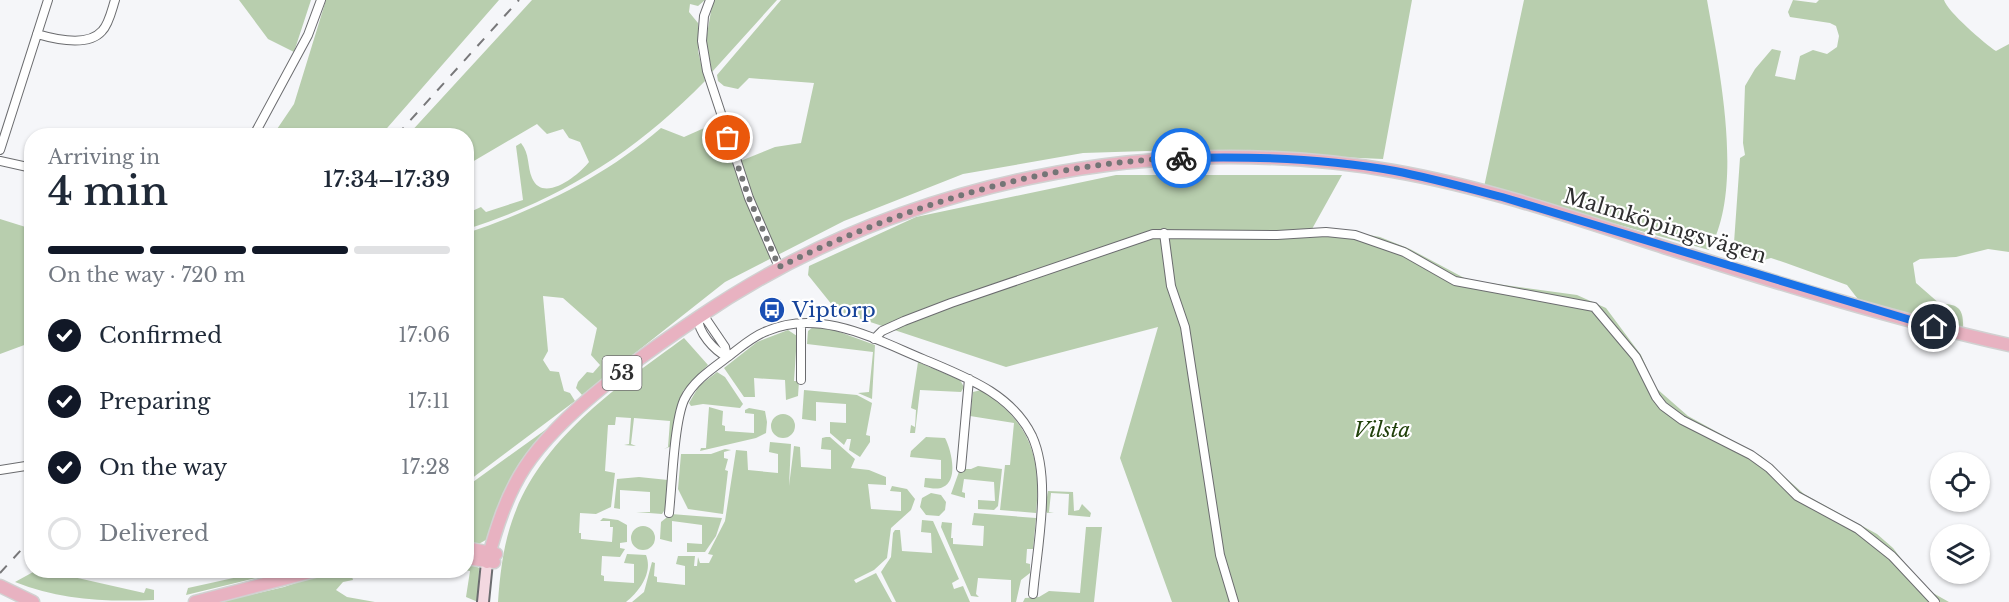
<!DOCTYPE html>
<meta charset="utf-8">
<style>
:root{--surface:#fff;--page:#f6f6f7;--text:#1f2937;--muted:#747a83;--line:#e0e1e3;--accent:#111827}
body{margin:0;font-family:"Libre Baskerville",serif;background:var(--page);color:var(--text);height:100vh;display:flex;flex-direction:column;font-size:22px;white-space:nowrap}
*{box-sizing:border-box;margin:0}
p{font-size:20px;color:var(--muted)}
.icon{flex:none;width:33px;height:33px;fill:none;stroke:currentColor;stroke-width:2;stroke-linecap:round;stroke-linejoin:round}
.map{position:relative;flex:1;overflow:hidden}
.side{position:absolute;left:24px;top:128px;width:450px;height:450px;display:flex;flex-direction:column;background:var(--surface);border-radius:24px;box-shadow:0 2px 4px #0004}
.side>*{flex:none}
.buttons{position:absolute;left:1930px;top:452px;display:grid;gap:12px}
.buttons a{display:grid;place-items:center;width:60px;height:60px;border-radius:50%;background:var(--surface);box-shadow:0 2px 4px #0004;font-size:30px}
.pin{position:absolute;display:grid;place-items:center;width:51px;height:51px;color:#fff;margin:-26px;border:3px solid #fff;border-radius:50%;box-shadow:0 2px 6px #0007}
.courier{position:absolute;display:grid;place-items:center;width:60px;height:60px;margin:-30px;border:4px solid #1a73e8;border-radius:50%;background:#fff;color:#222;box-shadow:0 2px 8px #0007}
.summary em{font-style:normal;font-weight:600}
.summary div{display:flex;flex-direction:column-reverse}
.summary{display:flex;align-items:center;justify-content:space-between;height:102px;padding:0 24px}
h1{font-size:39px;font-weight:600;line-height:45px}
.bar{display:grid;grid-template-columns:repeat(4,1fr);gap:9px 6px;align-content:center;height:72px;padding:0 24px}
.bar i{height:8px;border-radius:4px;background:var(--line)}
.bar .active{background:var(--accent)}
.bar p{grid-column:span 4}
ol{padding:0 24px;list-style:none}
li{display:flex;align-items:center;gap:18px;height:66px}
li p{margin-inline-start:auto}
li .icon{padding:6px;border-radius:50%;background:var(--accent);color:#fff;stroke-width:4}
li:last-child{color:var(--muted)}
li i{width:33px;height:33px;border:3px solid var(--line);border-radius:50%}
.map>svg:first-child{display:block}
.green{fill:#b8ceae}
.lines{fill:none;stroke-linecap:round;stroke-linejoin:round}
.minor-casing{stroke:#6b6c6f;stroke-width:10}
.secondary-casing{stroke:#6b6c6f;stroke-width:14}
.primary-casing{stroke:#d1d1d1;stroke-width:15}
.minor{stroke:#fff;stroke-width:8}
.secondary{stroke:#f3d8e0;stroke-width:10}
.primary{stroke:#e8b2c1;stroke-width:12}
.rail{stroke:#78787a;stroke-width:2;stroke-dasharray:10 10;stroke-linecap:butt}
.done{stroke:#747576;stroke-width:6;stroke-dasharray:0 10.8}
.route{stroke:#1a73e8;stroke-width:8}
.labels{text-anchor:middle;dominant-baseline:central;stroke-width:4.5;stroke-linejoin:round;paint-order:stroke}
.shield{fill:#fff;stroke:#6d6d6e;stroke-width:1.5}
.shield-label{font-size:20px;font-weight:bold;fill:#2f2f30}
.street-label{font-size:21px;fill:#2f2f30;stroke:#fff}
.transit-label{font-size:21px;fill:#164399;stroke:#fff;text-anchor:start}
.park-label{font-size:21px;font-style:italic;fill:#21410b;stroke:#fff}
</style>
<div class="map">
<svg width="2009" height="602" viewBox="0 0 2009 602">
<rect width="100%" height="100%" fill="#f5f6f9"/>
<path class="green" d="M239,0H311L294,52L268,39Z
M326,0H499L381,135H273L294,104Z
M532,0H705L698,6L690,4L689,12L698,23V51L705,81C637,151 560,200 467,229V205L470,212L481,207L486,212L523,200L516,146L521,143C530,154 527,166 532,178C543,204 579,175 589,162L580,142L569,138L563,129L547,134L537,124L467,165L466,135H408Z
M713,0H777L712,72L706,40Z
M781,0H1412L1383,159L1179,150L1083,153L963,174L844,221L725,282L582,395L576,388L578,382L587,372L593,373L600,365L591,355L597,328L563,298L543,296L548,351L543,360L550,371L559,372L564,391L570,393L575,401L467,482V233C538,209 604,177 661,128L684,137L711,125L721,126L733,164L775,147L801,143L814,83L749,78L738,89L724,86L718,81L717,75Z
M1524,0H1707C1719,68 1745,189 1709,250L1484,187Z
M1793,0L1816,3L1819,0H1944C1947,11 1985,44 1996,51L2009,44V252L1988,249L1956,257L1920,259L1913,263L1916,283L1940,304C1959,303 1964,310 1963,328L1861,303L1847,285L1786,263L1771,258L1756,262L1733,257L1740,158L1745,155L1743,143L1745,86L1755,69L1772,49L1781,51L1775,76L1795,80L1800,56L1813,50L1827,54L1837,47L1839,36L1836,26L1830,23L1790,17L1788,12Z
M1116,175H1342L1312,229L1330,228L1380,237L1410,249L1468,280L1577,295L1606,308L1641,355L1656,388L1688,416L1761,456L1804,494L1877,534L1893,548L1924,588L1949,602H1172L1120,458L1158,327L1006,367L837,311L808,275L809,266L916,217Z
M0,219L32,229L31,348L27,344L0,354Z
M813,327L834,330L875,345L872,399L858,393L869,392L873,352L807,344L808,331Z
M788,330L797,336L794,381H799L798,396L786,400L785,380L754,378L755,397H744L724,368L757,342Z
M684,338L708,365L683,391L672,446L664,449L668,447L670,421L634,418L631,444L636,446L624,445L629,444L631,418L616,417L615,425H608L605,471L615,473L611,507L596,514L580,513L579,533H581V539L612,542L613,527H610V521H600L603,518L618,520L627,525V542L620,543V548L625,549L620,557L602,556L601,575L604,576V581L634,583V564L624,563L627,554L646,555C653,572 640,591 626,602H498C500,575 503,547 512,521C539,440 618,386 684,338Z
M918,362L960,380L964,387L961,392L920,390L915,433H910L911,425L915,427L916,410L911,408Z
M717,372L725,377L743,404L740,408L703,404L691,406L689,403L699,386Z
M804,390L857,395L872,403L866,435L870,436V442L860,457L849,450L851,439H847L844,445L830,433V422L846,423V404L816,402V421L802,419Z
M981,390C1029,421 1042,456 1036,513L1000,510L1005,465H1010L1014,423L970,416L973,392Z
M709,407L723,411L722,425L725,426V431L754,433V414L745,413V410L749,408L765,411L767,422L766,433L756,438L700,451L701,448H706Z
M771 426a12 12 0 1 1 24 0a12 12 0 1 1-24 0Z
M555,423L491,537L477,545L467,543L466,487Z
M826,437H830L855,459L851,468L869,470L886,477V485L868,484L871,509L901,511V492L890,491L892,486L907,489L915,499L911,510L891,528L887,558L874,570L854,580L856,583L876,573L892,602H632L644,592L652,562L655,563L654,576L657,577V582L685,585V566L676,564L678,556H695L694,566H697L698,557L700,563H709L713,555L708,554L725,521L736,450L747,451L748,470L778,473V454L769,452L770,442L791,444L789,486L794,446L800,447L801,467L831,469V450L821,449L822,438Z
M926,437L945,438C951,449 959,480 943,487C938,490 930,488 924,487L925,478L941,479V460L910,457L911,451Z
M725,449L731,450L724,452V458L728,459L725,470L728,471L723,514L688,509L678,489L681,454H711Z
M978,466L1002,469L998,506L994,510L978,509V500L995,501L994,482L964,479L962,492L965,493V498L951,494L960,469H971Z
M639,477L668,480L666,508L662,514L636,512H650V492L620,490V509L614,508L617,479Z
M1048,491L1073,492L1074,511L1079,510L1082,504L1091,513L1090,517L1068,515L1069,494L1051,493L1049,512H1054L1047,513L1045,509Z
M931,493L941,495L946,502L945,510L939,516L926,515L920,507L922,498Z
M974,513L1036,518L1033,549H1027L1026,563L1030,564V573L1021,580L1016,602H1011V580L978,578L976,594L979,597L971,596L941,527L942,522L952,523L951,538H953V544L983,546L984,526L972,525Z
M671,514L722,518L716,536L705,552H687V543L702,544V525L672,521V542L660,539L661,522Z
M922,520L933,521L959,579L952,583L954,589L963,586L970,602H896L881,572L891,557L893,533L895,530H900L902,551L932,553L931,533L921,532Z
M631 538a12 12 0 1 1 24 0a12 12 0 1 1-24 0Z
M1086,527H1102L1094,602H1023L1025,598L1039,597L1049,591L1080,593Z
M467,561L479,568L478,602L466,597L470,571L464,570H466Z
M60,570V574L144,593L146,588L154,590V600C105,602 60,600 15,582L35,571Z
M269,570H289L186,595L188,588Z
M333,570L351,573L353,580L343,582L336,590L347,597L375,602H219L284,587Z"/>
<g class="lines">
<g class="minor-casing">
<path id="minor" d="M710,0L704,16L702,41L707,71L749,198L779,267
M37,34C54,39 88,47 102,31C109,24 112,9 115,0
M254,135L308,35L321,0
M0,150L48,0
M0,161L32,168
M1164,233L1171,286L1185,327L1220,555L1234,602
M698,317L706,319L725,347L727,357C714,350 698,333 698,317Z
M801,323V380
M874,339L882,331L904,321L951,303L1153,234L1277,235L1326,232L1355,235L1404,252L1455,281L1594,307L1636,357L1656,397L1663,406L1682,420L1751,455L1769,468L1797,496L1858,529L1892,556L1935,602
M961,468L969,379
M0,470L32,465
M669,513C672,485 674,423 684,400C693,381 713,368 729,356C741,347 753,336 767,331C819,308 875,339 923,359C965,377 1011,393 1032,436C1052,480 1037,547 1033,594"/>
</g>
<g class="secondary-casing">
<path id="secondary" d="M483,602L487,562"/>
</g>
<g class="primary-casing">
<path id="primary" d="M466,548L496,554
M466,558L494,562
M487,562C496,529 506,496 525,467C561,412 644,354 699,317C899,181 1154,130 1393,171C1485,187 1575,218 1664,247C1778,283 1893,319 2009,345
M0,586L33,602
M195,602L318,570"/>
</g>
<use href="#minor" class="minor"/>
<use href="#secondary" class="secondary"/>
<use href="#primary" class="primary"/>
<path class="rail" d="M397,135L519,0
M0,573L32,538"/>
</g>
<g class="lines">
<path class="done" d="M728,138L749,198L779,267C905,206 1040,163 1181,158"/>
<path class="route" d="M1181,158C1252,156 1324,158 1395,171C1431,178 1467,188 1502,197L1934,327"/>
</g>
<defs>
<g id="bus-disc" transform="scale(1.35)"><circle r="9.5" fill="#1a4fb4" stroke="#fff"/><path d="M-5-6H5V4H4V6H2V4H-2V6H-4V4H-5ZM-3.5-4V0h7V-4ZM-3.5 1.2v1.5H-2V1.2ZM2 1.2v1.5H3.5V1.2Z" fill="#fff"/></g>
</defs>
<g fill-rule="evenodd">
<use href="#bus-disc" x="772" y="310"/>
</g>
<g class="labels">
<rect class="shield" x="602.5" y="356" width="39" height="34" rx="4.5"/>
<g class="shield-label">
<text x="622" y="373">53</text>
</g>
<g class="street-label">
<text transform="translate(1665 226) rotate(17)">Malmköpingsvägen</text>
</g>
<g class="transit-label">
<text x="792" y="310">Viptorp</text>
</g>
<g class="park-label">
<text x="1382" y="430">Vilsta</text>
</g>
</g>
</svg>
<div class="buttons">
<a><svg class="icon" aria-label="locate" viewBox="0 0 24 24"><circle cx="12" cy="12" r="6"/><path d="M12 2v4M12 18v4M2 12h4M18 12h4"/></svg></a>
<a><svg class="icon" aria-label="layers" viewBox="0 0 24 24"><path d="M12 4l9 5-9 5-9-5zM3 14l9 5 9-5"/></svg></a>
</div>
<div class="pin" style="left:728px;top:138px;background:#ea580c"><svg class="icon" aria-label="bag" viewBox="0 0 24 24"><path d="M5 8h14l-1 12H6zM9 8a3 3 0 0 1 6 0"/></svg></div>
<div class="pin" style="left:1934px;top:327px;background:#1f2937"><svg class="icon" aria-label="home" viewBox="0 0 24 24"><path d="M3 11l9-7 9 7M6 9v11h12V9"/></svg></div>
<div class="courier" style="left:1181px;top:158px"><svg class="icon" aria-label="bike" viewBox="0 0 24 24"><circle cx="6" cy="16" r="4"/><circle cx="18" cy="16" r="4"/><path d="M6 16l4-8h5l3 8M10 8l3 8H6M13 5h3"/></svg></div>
<section class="side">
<div class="summary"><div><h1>4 min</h1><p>Arriving in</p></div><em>17:34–17:39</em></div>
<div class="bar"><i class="active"></i><i class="active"></i><i class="active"></i><i></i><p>On the way · 720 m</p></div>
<ol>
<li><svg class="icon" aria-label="check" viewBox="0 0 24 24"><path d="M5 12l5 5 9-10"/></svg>Confirmed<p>17:06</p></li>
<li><svg class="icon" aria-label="check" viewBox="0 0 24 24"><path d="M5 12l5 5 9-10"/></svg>Preparing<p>17:11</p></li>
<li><svg class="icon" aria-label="check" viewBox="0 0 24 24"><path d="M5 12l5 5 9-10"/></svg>On the way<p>17:28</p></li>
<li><i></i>Delivered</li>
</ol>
</section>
</div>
